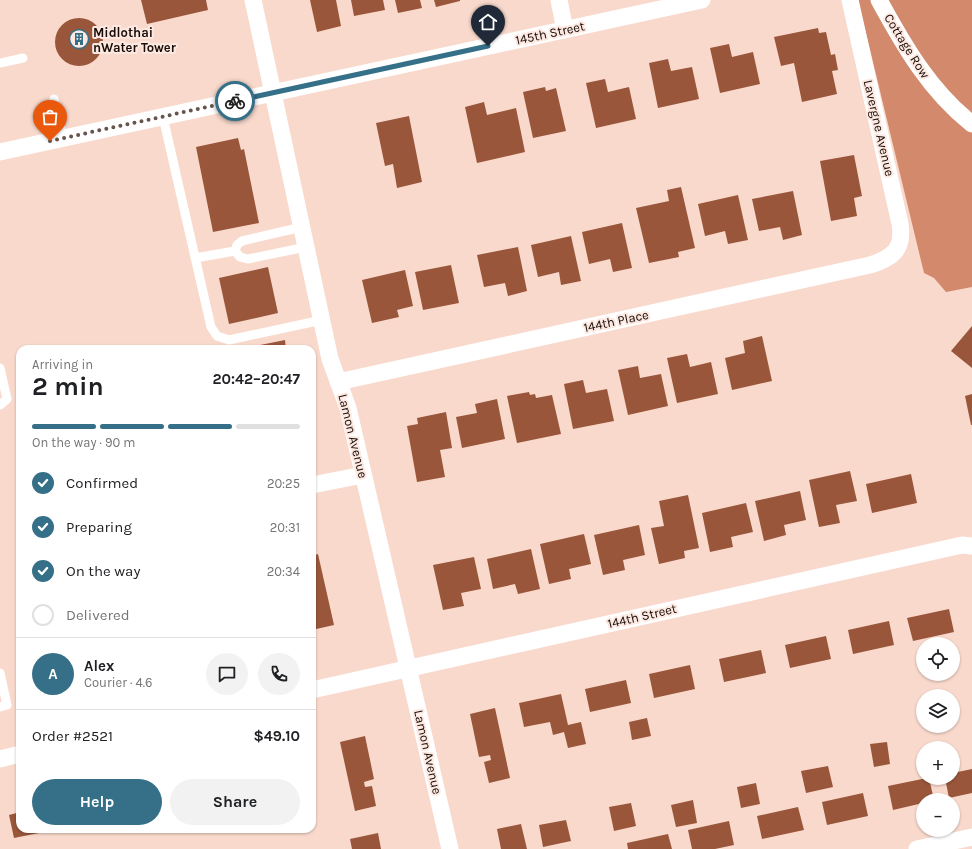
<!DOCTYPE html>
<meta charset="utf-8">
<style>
:root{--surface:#fff;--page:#f2f2f2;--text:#202124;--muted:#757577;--line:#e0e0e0;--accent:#357088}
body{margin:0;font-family:Karla,sans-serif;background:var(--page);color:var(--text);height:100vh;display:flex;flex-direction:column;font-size:15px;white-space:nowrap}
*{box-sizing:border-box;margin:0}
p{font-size:13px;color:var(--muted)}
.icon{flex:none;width:22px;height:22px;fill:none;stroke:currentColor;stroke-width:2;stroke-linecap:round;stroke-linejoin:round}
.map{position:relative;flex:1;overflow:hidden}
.side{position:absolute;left:16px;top:345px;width:300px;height:488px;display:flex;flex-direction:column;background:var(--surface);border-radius:12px;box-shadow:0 1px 3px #0004}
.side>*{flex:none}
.buttons{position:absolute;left:916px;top:637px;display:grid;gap:8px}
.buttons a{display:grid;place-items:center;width:44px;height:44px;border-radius:50%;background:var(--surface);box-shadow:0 1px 3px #0004;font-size:20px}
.pin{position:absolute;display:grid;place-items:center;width:34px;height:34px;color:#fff;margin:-41px -17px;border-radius:50% 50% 50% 0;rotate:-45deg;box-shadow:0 0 4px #0007}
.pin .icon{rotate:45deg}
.courier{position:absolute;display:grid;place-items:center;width:40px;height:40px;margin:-20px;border:3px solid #357088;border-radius:50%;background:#fff;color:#222;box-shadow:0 1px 5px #0007}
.head em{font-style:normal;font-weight:700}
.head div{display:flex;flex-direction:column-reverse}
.head{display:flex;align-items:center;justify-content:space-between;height:68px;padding:0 16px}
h1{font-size:26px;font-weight:700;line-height:30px}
.bar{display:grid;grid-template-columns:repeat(4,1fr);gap:6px 4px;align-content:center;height:48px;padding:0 16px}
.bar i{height:5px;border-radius:3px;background:var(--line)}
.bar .current{background:var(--accent)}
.bar p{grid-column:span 4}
.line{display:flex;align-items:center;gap:10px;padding:0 16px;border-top:1px solid var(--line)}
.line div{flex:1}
.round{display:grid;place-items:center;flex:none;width:42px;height:42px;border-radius:21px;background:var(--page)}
ol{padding:0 16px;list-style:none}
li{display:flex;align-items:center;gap:12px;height:44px}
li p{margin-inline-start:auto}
li .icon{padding:4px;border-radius:50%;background:var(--accent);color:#fff;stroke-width:4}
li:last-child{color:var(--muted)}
li i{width:22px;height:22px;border:2px solid var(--line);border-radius:50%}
.button{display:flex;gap:8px;margin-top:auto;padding:8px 16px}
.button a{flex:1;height:46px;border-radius:24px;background:var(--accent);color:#fff;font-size:16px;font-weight:700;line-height:46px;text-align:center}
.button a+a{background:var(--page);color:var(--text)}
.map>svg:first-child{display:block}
.forest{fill:#d2896c}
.building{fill:#99563a}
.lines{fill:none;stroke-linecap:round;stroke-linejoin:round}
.service{stroke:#fff;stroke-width:9}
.minor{stroke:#fff;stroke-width:17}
.done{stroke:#66544d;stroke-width:4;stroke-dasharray:0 7.2}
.route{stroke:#357088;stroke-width:5}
.labels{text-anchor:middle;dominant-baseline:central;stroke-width:4;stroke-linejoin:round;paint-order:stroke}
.poi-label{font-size:13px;font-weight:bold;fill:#170c08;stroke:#fde9e1;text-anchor:start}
.street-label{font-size:13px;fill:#170c08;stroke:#fde9e1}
</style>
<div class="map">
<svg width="972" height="849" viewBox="0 0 972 849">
<rect width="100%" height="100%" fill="#f9d9cc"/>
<path class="forest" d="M858,0H972V287L946,292L934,278L924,273Z"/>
<path class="building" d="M141,0H206L208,10L147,24Z
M310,0H336L341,26L317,32Z
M351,0H383L385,10L354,16Z
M395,0H420L422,8L398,13Z
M434,0H460V1L436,7Z
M55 42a24 24 0 1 1 48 0a24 24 0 1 1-48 0Z
M818,28L819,33L826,32L831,55L835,54L838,70L832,71L837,94L802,102L794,63L781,66L774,37Z
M729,44L732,57L753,52L760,84L720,93L710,48Z
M668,59L671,71L692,67L699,99L658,108L649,63Z
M605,79L608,92L629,87L636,119L596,128L586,83Z
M545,87L546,91L556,88L566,131L533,138L523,92Z
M484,102L487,115L516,108L525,152L477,163L465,107Z
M409,116L422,182L397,188L393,164L385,166L376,123Z
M238,138L241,150L244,149L259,223L213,232L196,147Z
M854,155L862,196L854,198L857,216L831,221L820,161Z
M681,187L695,248L678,252L679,257L649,263L636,208L669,201L667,190Z
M793,191L802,235L783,240L780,227L759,231L752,199Z
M738,195L748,240L728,244L725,231L705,236L698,204Z
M622,223L632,268L613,272L610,259L589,264L582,232Z
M571,236L581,281L561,285L559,272L538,277L531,245Z
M518,247L527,291L508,296L505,283L484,287L477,255Z
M451,265L459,303L423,310L415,272Z
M268,267L278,313L229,324L219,278Z
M405,270L413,306L397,310L399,317L372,323L362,280Z
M972,326V368L951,351Z
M762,336L772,381L732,390L725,358L745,353L743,341Z
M285,340L286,349H246V348Z
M687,354L690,367L711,362L718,394L677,403L667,358Z
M638,366L640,378L661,374L668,406L628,415L618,370Z
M583,380L586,393L607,389L614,421L573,429L564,384Z
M529,392L530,395L535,394L536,398L552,395L561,434L517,443L507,396Z
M972,394V425H971L965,396Z
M497,399L505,439L462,448L456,417L477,413L475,404Z
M446,412L452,448L440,450L445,477L417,482L407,426L418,424L417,418Z
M850,471L857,501L836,505L840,523L819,527L809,480Z
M911,474L917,503L872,513L866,484Z
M800,491L806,520L784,525L786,535L764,541L755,501Z
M688,495L699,548L684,551L685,558L659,564L651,528L664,526L659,501Z
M746,503L753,532L731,537L733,547L710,552L702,513Z
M639,525L645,555L623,560L625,570L603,575L594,535Z
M584,534L591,564L569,569L571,579L549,584L540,544Z
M531,549L540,589L518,594L515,584L493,589L487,559Z
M318,554L334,625L312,630V556Z
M474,557L481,589L461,593L464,606L443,610L433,565Z
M949,609L954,632L913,641L907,618Z
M889,621L894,645L853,654L848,630Z
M826,636L831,659L790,668L785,645Z
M761,650L766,673L724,682L719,659Z
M690,665L695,689L654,698L649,674Z
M626,680L631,703L590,712L585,689Z
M561,694L568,725L581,722L586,744L568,748L564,732L553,735L550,722L524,727L519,703Z
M495,708L510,778L489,783L484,762L491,760L490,755L479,757L470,714Z
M647,718L651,736L632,740L629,722Z
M365,736L374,779L364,782L365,787L372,786L376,806L355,811L340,742Z
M887,742L890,764L874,767L870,744Z
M312,754L316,771L312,772Z
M828,766L833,787L806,793L801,771Z
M972,769V793L949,798L945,778H953V773Z
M927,778H929L934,800H923V803L893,810L888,786Z
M756,783L760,804L741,808L737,787Z
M863,793L868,816L827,825L822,802Z
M693,800L697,823L676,827L671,805Z
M631,803L636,826L614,831L609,807Z
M798,807L804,830L762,839L757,816Z
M20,812V829L54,830L14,838L9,815Z
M566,820L571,841L543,847L539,825Z
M729,821L734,845L715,849H692L688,830Z
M521,824L527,849H501L497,829Z
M378,833L381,849H352L350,839Z
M668,834L672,849H628L627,843Z"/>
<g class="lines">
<path class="service" d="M0,63L23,58
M54,99L63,138
M163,117L211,327L217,336L229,340L322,320
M302,227L242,241L237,245L235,251L240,257L248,259L306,247
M195,258L235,251
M0,368L7,399L0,405
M0,673L7,705L0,707"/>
<path class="minor" d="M253,0L330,359L348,408L450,849
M559,0L565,30
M879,0C904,46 930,91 972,124
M0,152L702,0
M338,382L870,265C893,258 904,249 900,224L850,0
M312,485L363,475
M312,690L962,545L972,546
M0,759L20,754
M917,849L972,837"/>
</g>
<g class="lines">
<path class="done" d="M50,141L235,101"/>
<path class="route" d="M235,101L488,46"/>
</g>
<defs>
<g id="building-ring" transform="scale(1)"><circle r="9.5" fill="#fde9e1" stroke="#357088" stroke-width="1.5"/><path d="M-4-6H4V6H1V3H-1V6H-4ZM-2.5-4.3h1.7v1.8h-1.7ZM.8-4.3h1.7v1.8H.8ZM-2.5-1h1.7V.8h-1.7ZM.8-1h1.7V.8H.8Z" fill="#357088"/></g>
</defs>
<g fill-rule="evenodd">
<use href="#building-ring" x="79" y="39"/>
</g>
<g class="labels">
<g class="poi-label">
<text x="93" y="32">Midlothai<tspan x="93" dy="15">nWater Tower</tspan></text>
</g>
<g class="street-label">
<text transform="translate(550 33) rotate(-12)">145th Street</text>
<text transform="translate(907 46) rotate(58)">Cottage Row</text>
<text transform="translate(879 128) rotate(77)">Lavergne Avenue</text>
<text transform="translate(616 321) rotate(-12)">144th Place</text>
<text transform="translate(353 436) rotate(76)">Lamon Avenue</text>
<text transform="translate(642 616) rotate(-13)">144th Street</text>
<text transform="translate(428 752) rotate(77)">Lamon Avenue</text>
</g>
</g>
</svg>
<div class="buttons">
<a><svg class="icon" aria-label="locate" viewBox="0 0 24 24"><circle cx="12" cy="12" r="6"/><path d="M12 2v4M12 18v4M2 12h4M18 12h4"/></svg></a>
<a><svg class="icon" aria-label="layers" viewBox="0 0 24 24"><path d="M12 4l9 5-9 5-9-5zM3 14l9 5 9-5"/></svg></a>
<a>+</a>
<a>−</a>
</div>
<div class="pin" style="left:50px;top:141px;background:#ea580c"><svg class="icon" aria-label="bag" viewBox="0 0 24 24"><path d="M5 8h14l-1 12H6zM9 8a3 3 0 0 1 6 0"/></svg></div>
<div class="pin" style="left:488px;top:46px;background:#1f2937"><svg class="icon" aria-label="home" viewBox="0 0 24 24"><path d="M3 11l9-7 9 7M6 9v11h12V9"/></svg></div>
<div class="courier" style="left:235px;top:101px"><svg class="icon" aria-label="bike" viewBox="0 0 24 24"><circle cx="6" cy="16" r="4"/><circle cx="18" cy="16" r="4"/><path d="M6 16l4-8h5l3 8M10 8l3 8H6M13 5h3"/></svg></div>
<section class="side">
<div class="head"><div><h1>2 min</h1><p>Arriving in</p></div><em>20:42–20:47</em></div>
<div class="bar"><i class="current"></i><i class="current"></i><i class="current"></i><i></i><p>On the way · 90 m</p></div>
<ol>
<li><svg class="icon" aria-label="check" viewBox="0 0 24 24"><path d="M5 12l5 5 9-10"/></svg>Confirmed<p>20:25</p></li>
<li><svg class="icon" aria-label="check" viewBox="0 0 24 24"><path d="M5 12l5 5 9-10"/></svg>Preparing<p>20:31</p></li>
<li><svg class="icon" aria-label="check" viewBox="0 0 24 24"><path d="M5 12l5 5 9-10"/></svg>On the way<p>20:34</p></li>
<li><i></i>Delivered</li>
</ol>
<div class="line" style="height:72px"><b class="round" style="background:var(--accent);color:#fff">A</b><div><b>Alex</b><p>Courier · 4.6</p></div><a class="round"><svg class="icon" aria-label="chat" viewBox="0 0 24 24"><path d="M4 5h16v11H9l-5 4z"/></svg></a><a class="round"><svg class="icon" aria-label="phone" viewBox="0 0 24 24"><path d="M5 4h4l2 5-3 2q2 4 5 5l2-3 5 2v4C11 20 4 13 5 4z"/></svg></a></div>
<div class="line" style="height:52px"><div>Order #2521</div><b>$49.10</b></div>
<div class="button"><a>Help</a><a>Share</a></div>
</section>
</div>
